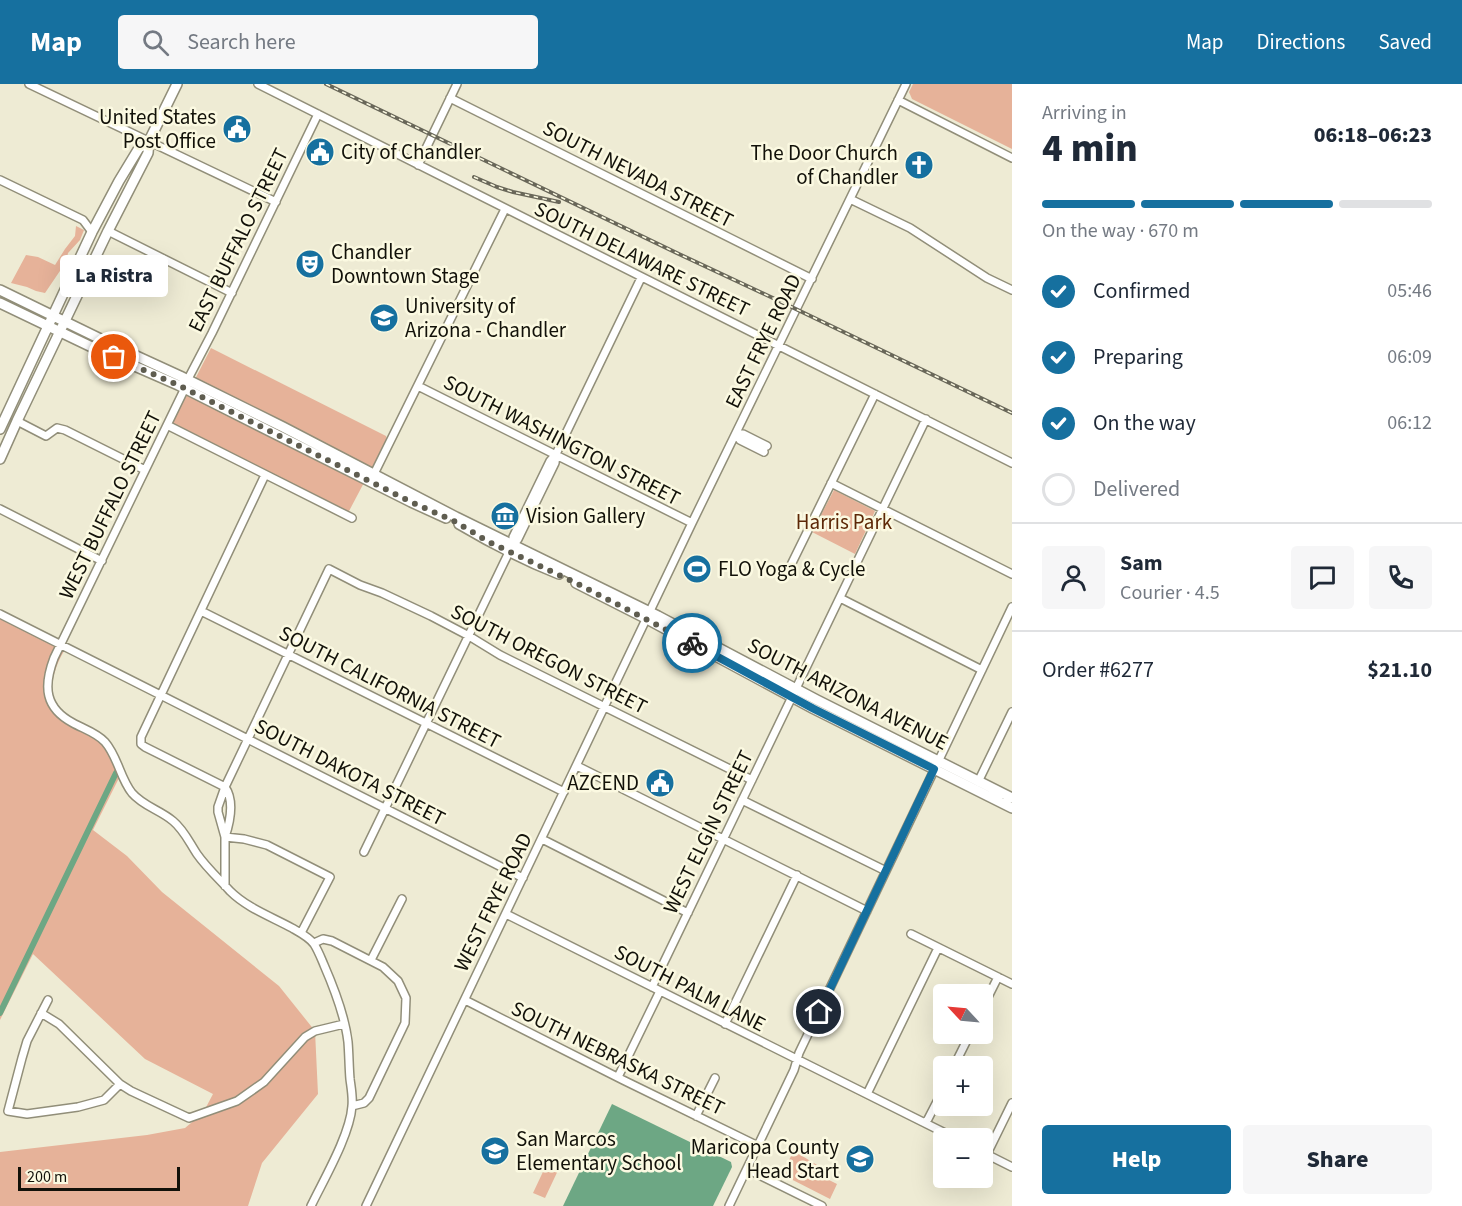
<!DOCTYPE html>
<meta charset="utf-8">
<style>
:root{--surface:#fff;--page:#f6f6f7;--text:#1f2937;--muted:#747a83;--line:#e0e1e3;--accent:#16709f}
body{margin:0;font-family:"Source Sans 3",sans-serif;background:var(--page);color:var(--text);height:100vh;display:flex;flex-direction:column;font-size:22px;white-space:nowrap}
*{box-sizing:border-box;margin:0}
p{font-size:20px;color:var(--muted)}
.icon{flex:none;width:33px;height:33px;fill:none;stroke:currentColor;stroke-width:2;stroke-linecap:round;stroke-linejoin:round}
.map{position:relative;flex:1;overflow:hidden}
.drawer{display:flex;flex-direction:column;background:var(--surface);width:450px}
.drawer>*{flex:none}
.needle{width:39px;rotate:296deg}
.fabs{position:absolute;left:933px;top:900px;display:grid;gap:12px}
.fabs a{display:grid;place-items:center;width:60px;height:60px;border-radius:6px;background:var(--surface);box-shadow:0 6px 24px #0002;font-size:30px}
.scale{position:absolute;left:18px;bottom:15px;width:162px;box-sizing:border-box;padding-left:6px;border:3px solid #121109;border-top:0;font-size:16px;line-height:21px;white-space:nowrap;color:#121109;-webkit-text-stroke:4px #fbf9e1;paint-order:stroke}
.pin{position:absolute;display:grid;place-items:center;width:51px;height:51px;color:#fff;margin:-26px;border:3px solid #fff;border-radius:50%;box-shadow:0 2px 6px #0007}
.courier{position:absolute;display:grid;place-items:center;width:60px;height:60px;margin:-30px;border:4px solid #16709f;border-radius:50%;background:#fff;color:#222;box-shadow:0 2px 8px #0007}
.bubble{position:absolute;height:42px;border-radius:6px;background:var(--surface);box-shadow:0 6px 24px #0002;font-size:20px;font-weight:800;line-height:42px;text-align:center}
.head em{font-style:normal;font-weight:800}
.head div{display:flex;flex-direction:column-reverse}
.head{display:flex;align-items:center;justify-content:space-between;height:102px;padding:0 30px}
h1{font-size:39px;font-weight:800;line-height:45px}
.bar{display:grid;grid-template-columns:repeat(4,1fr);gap:9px 6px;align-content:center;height:72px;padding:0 30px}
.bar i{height:8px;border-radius:4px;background:var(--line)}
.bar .active{background:var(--accent)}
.bar p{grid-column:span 4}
.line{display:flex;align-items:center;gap:15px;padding:0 30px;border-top:2px solid var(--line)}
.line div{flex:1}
.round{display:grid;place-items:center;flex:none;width:63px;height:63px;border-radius:6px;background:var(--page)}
ol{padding:0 30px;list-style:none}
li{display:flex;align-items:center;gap:18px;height:66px}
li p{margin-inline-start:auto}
li .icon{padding:6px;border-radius:50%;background:var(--accent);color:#fff;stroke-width:4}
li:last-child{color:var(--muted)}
li i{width:33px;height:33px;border:3px solid var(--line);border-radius:50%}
.action{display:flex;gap:12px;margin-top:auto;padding:12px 30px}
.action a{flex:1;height:69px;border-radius:6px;background:var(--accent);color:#fff;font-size:24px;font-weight:800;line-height:69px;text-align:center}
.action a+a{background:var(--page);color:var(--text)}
header{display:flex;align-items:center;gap:36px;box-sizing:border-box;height:84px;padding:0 30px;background:var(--accent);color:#fff}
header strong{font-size:28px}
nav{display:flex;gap:33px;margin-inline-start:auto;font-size:21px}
.search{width:420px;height:54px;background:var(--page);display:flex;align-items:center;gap:15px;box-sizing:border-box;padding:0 21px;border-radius:6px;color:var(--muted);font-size:22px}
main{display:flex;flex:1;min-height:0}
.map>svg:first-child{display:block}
.green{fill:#e6b299}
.water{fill:#6da784}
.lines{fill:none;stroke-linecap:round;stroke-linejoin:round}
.canal{stroke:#6da784;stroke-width:6}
.minor-casing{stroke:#918e79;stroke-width:10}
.major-casing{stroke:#918e79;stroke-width:12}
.minor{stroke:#fff;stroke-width:7}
.major{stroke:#fff;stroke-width:9}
.rail-casing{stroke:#696759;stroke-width:4}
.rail{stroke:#fbf9e1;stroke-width:1.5;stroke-dasharray:4.5;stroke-linecap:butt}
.done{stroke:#5f5d50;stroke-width:6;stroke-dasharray:0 10.8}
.route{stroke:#16709f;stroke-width:8}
.labels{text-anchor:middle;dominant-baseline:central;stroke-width:5;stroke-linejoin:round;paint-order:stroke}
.poi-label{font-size:21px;fill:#121109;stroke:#fbf9e1;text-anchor:start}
.street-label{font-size:21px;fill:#121109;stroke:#fbf9e1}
.park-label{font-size:21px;fill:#5c2706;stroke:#fbf9e1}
</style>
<header>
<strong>Map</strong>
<div class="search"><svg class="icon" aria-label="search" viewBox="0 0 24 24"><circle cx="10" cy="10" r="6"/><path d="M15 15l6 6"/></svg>Search here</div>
<nav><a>Map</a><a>Directions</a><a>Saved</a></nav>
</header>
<main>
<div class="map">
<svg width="1012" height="1122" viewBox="0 0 1012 1122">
<rect width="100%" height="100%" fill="#eeebd4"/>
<path class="green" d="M913,0H1012V65L912,15L909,8Z
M76,142L84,146L80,156L68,169L66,178L45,209L36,207L27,203L11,199L26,171L38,173L55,181L65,165L75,152Z
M211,264L386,352L387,355L348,429L172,340Z
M834,406L875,427L855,470L812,448Z
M0,535L64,567C55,582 51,599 50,616L61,631L104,656L122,688L93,746L127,772L162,808L279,902L315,947L318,1010L262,1079L248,1122H0V1068L147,1051L185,1044L203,1029L213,1010L145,975L33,870L0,936Z
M794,1067L822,1084L825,1094L837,1100L830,1115L781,1090Z
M549,1075L561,1080L545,1114L533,1109Z"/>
<path class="water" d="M612,1020L731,1078L732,1083L713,1122H563Z"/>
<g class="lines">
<path class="canal" d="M0,929L116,689"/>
<g class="minor-casing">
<path id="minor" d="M29,0L276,118
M258,0L1012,379
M450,14L812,195
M898,16L1012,74
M418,81L457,0
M0,96L83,136L92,148
M850,115L910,144L987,194L1012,206
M108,147L232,209
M418,302L692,439
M17,337L46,352L57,344L65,346L145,386
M167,341L352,434
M764,368L740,356L736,350H743L767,362
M372,394L505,125
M831,399L1012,490
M0,425L102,477
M513,461V453L550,377L556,370L641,194
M788,487L875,310
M840,514L982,586
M201,527L564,708
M0,530L523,794
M577,682L867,827
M978,698L1012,628
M225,703L145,663L141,660V653L265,391
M742,716L886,787
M225,753L244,755L267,761L330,793L301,849
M225,753C230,738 235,717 225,703
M542,755L688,829
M364,768L511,464L518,455L555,379L556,370
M225,802V753L218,728V723L225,703L329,485L360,501L382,509L431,532L469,552L500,571L752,696
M506,830L955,1054
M911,850L1012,900
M314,859L323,855L332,857L383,883L398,897L406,914L405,939L369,1014L364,1019L352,1022
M371,876L402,815
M652,903L926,335
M48,916L27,957L22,974L8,1027L27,1030L78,1023L104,1016L120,1000
M465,916L623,996L758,1062
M982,925L998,893
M41,929L59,940L120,1000L131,1007L189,1034L237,1017L264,998L305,953L315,947L344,940
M725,940L797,791
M954,982L970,950
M618,993L660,907
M867,1010L938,864
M696,1032L715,994
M925,1039L928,1035L944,1004
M982,1068L1012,1083
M987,1070L1012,1019
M747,1085L822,1122
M311,1122C324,1095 350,1051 352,1022C353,1013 351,1003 350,995C349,983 349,970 348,958C345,932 334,904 324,881C321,874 318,866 314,860C309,853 299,848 292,844C272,833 247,824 230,807C219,795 206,783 197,770C189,758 184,746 173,737C160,726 143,722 132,709C120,694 118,673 105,658C97,649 84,645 73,639C45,624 43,603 54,574L185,304L188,295L212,249L318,30
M366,1122L692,439L906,0
M729,1122L794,986L799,969L1012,523"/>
</g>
<g class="major-casing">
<path id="major" d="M0,206L119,264L180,292L283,343L456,433L658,532L817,616L1012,714
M0,219L98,266L178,301L411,418L446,434
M0,345L92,148L119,97L139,64L149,57
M0,375L17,337L108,147L148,69L149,57L177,0
M459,440C491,459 524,476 559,490
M576,499L647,535L814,625L1012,724"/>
</g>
<use href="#minor" class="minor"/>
<use href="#major" class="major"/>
<g class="rail-casing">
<path id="rail" d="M326,0L681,171L775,215L1012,329
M474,93L497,103L513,108L559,118"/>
</g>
<use href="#rail" class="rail"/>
</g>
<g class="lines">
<path class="done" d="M114,273L178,301L411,418L454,437L489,458L576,499L692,559"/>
<path class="route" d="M692,559L814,625L934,685L819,928"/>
</g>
<defs>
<g id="civic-disc" transform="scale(1.5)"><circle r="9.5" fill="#16709f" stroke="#fbf9e1"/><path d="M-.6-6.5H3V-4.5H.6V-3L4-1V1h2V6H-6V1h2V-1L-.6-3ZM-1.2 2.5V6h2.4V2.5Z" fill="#fff"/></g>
<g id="church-disc" transform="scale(1.5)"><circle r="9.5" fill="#16709f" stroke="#fbf9e1"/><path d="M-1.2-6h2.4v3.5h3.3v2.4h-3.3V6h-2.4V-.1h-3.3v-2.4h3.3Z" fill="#fff"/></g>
<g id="theatre-disc" transform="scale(1.5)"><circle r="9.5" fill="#16709f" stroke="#fbf9e1"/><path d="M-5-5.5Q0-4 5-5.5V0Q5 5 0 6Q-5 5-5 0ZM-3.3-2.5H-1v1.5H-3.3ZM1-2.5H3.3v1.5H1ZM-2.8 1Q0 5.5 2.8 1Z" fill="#fff"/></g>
<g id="university-disc" transform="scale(1.5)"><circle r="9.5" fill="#16709f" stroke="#fbf9e1"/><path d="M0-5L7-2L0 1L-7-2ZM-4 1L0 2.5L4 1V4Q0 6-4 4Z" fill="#fff"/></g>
<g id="museum-disc" transform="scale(1.5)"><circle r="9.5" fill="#16709f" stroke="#fbf9e1"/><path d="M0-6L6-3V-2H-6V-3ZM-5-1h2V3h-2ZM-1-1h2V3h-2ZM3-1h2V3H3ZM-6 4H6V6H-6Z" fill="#fff"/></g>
<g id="stadium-disc" transform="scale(1.5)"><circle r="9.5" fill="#16709f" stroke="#fbf9e1"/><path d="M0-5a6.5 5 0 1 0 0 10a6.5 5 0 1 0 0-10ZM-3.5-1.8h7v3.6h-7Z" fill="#fff"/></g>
<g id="school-disc" transform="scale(1.5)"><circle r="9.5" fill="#16709f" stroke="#fbf9e1"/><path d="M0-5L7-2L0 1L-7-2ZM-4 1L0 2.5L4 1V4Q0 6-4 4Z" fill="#fff"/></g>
</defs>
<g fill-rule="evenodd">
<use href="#civic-disc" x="237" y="45"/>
<use href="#civic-disc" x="320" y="68"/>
<use href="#church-disc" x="919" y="81"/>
<use href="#theatre-disc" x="310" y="180"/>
<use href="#university-disc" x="384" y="234"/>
<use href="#museum-disc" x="505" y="432"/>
<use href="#stadium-disc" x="697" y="485"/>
<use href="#civic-disc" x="660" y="699"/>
<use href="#school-disc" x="495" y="1067"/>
<use href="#school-disc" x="860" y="1075"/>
</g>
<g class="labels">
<g class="poi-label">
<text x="216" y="33" text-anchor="end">United States<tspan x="216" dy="24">Post Office</tspan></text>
<text x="341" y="68">City of Chandler</text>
<text x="898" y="69" text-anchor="end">The Door Church<tspan x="898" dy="24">of Chandler</tspan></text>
<text x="331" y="168">Chandler<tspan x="331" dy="24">Downtown Stage</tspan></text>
<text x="405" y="222">University of<tspan x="405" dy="24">Arizona - Chandler</tspan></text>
<text x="526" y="432">Vision Gallery</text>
<text x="718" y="485">FLO Yoga &amp; Cycle</text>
<text x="639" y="699" text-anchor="end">AZCEND</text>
<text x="516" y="1055">San Marcos<tspan x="516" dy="24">Elementary School</tspan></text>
<text x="839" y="1063" text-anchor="end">Maricopa County<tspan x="839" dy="24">Head Start</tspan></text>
</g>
<g class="street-label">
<text transform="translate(638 90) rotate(27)">SOUTH NEVADA STREET</text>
<text transform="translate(238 156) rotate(-64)">EAST BUFFALO STREET</text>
<text transform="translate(642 175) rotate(26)">SOUTH DELAWARE STREET</text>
<text transform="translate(763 257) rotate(-64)">EAST FRYE ROAD</text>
<text transform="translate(562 356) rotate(27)">SOUTH WASHINGTON STREET</text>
<text transform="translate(110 421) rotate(-64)">WEST BUFFALO STREET</text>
<text transform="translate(549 575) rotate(27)">SOUTH OREGON STREET</text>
<text transform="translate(390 603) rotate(27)">SOUTH CALIFORNIA STREET</text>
<text transform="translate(848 610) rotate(27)">SOUTH ARIZONA AVENUE</text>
<text transform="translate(350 688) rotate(27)">SOUTH DAKOTA STREET</text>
<text transform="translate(708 748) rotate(-64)">WEST ELGIN STREET</text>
<text transform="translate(493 818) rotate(-64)">WEST FRYE ROAD</text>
<text transform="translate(690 904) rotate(27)">SOUTH PALM LANE</text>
<text transform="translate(618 974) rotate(26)">SOUTH NEBRASKA STREET</text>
</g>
<g class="park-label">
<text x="844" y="438">Harris Park</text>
</g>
</g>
</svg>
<div class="fabs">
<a><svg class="needle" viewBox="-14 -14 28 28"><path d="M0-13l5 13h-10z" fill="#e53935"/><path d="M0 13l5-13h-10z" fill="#747a83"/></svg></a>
<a>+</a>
<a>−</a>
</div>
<div class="scale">200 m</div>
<div class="pin" style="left:114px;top:273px;background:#ea580c"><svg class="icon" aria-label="bag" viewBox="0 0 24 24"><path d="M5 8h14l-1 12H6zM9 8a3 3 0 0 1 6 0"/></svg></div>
<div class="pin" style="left:819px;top:928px;background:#1f2937"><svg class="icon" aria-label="home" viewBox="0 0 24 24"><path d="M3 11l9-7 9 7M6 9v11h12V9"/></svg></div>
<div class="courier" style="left:692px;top:559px"><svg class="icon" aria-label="bike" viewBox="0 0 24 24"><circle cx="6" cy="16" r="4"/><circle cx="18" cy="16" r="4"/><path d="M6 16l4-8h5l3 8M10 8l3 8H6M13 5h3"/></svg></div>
<div class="bubble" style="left:60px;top:171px;width:108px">La Ristra</div>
</div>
<section class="drawer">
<div class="head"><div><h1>4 min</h1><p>Arriving in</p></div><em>06:18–06:23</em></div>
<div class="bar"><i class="active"></i><i class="active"></i><i class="active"></i><i></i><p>On the way · 670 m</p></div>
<ol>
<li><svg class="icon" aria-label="check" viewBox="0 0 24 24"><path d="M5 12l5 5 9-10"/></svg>Confirmed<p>05:46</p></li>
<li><svg class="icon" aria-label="check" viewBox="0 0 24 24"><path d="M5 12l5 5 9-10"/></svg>Preparing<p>06:09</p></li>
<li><svg class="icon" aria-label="check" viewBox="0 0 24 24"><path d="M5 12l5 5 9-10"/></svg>On the way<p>06:12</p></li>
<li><i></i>Delivered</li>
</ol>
<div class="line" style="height:108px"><a class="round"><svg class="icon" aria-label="person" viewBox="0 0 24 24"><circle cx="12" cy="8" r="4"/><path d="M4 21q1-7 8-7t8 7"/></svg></a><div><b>Sam</b><p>Courier · 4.5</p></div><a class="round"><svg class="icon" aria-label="chat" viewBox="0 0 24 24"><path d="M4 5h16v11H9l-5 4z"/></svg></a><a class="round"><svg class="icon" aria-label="phone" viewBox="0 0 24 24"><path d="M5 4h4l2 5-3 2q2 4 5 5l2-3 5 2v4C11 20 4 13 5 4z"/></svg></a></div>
<div class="line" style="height:78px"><div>Order #6277</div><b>$21.10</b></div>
<div class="action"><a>Help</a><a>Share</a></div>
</section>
</main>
